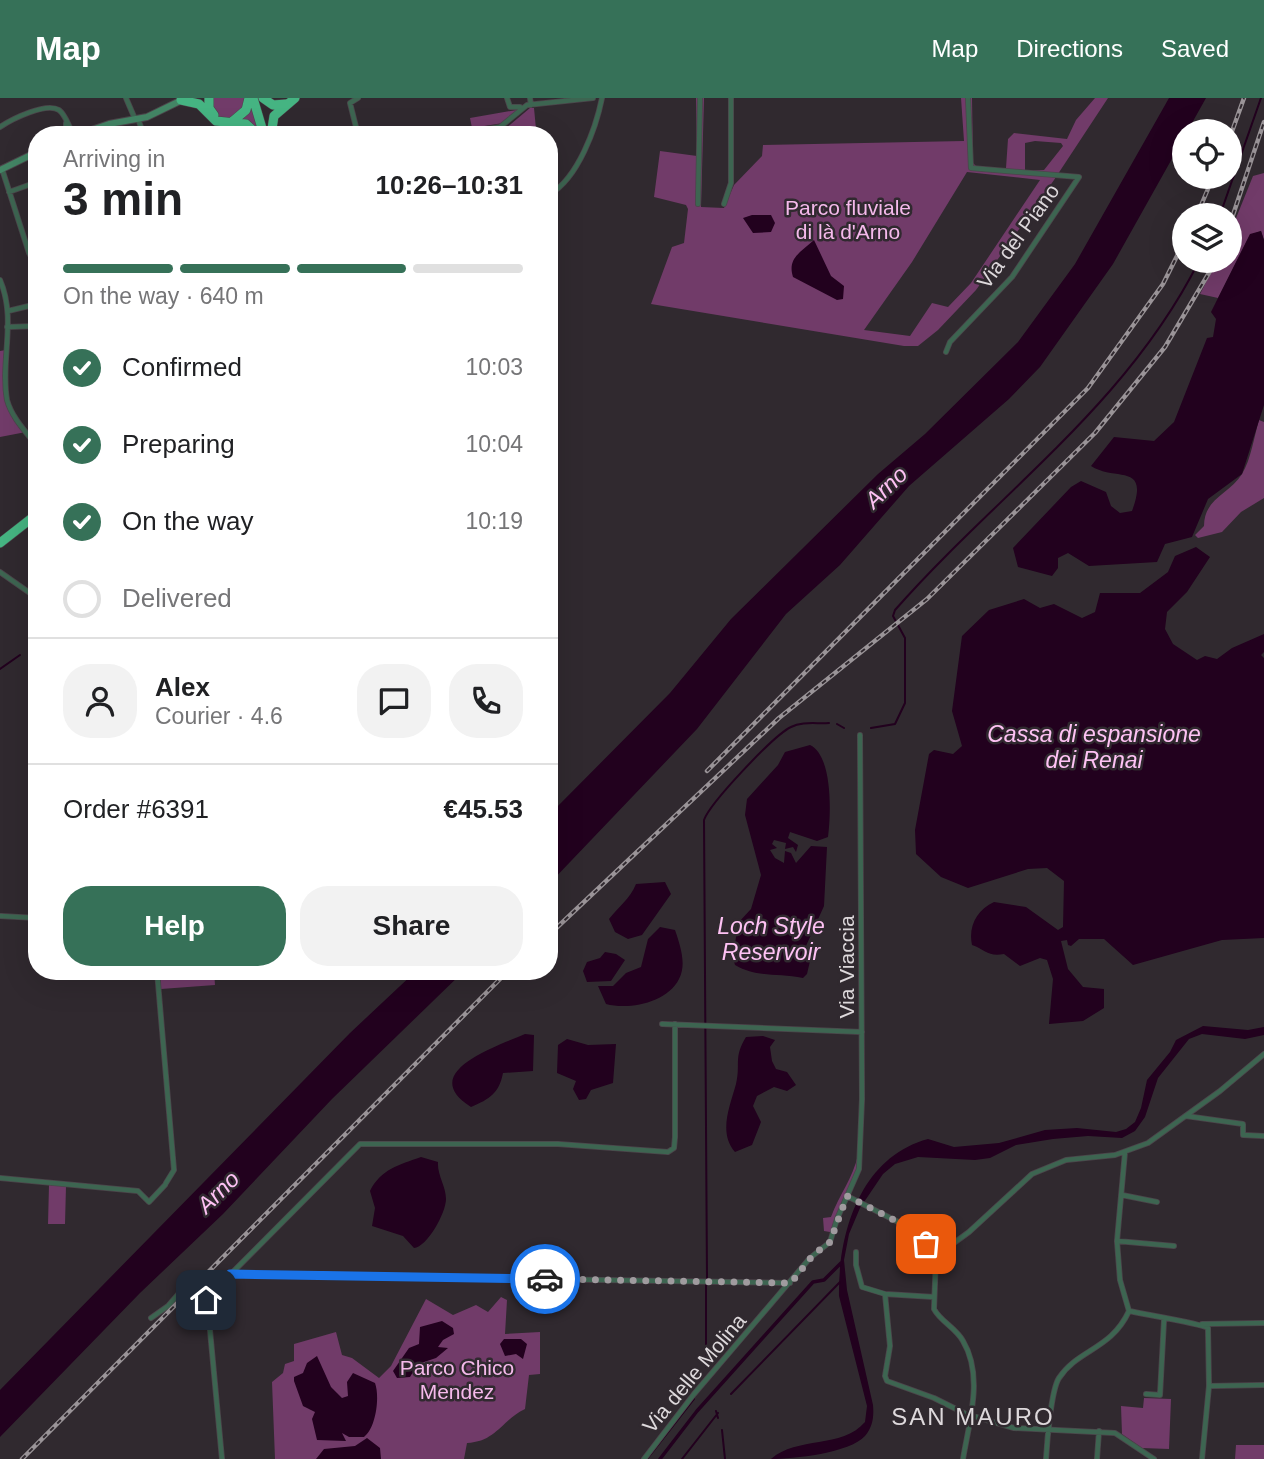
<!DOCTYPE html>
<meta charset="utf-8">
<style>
:root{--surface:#fff;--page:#f2f2f2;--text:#202124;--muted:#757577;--line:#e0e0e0;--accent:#367158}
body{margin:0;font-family:Helvetica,sans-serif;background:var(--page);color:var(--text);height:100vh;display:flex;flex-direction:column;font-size:26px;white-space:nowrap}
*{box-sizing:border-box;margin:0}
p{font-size:23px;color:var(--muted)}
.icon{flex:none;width:38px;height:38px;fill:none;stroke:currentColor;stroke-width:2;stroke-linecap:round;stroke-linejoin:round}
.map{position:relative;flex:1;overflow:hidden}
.side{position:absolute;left:28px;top:28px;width:530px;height:854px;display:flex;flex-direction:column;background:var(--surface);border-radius:28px;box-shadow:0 7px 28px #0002}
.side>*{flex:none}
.tools{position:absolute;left:1172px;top:21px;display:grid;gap:14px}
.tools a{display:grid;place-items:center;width:70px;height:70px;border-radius:50%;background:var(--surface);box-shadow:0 7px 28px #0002;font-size:35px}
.pin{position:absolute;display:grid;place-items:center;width:60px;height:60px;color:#fff;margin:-30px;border-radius:14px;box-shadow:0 4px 10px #0006}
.courier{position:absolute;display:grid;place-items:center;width:70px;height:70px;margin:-35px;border:5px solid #1a73e8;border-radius:50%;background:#fff;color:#222;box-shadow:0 2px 9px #0007}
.summary em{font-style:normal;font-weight:700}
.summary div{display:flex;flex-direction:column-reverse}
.summary{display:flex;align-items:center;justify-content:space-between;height:119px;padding:0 35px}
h1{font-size:46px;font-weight:700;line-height:52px}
.bar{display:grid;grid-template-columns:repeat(4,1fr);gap:10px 7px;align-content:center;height:84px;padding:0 35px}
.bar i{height:9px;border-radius:5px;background:var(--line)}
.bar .selected{background:var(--accent)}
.bar p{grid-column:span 4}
.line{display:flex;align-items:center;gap:18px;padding:0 35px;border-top:2px solid var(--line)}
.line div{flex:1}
.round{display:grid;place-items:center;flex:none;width:74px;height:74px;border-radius:28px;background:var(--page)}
ol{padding:0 35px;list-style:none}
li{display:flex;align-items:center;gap:21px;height:77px}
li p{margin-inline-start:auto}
li .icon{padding:7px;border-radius:50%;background:var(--accent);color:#fff;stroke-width:4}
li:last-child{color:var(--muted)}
li i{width:38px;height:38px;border:4px solid var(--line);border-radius:50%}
.action{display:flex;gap:14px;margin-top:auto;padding:14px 35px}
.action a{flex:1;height:80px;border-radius:28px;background:var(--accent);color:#fff;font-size:28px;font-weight:700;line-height:80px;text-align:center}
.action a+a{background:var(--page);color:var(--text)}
header{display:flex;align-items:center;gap:42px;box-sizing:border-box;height:98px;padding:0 35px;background:var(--accent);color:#fff}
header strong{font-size:33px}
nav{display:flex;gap:38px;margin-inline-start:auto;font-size:24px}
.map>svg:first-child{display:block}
.green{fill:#713b69;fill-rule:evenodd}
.water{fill:#22011e}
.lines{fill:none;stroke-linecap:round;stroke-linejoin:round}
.stream{stroke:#22011e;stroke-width:2}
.canal{stroke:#22011e;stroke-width:3.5}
.street-casing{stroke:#4c454b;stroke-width:6}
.secondary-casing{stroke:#4c454b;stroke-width:8}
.highway-casing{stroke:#4c454b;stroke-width:10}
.street{stroke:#3d6551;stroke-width:4.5}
.secondary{stroke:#438565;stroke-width:6}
.highway{stroke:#45b482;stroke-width:9}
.rail-casing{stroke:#9a9498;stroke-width:4.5}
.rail{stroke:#30292f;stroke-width:2;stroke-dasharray:5;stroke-linecap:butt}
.done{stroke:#a09b9f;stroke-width:7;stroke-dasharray:0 12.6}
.route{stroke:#1a73e8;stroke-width:9}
.labels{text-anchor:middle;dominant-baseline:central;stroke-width:5;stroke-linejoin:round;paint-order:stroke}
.park-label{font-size:21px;fill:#f5b9eb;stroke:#30292f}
.street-label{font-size:21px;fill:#ddd8db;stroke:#30292f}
.water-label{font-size:23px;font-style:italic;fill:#fec2f4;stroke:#30292f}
.quarter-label{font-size:24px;letter-spacing:2px;fill:#ddd8db;stroke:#30292f}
</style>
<header>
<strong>Map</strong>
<nav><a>Map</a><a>Directions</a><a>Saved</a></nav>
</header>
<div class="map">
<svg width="1264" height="1361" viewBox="0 0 1264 1361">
<rect width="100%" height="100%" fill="#30292f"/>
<path class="green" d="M209,0H249L261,35L222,37Z
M696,0H704L701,109L724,110L734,87L762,58L763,47L964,43L961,0H972L973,65L978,70L1003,72L1006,70L1008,41L1014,35L1067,41L1076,22L1095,0H1108L1054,82L976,192L938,232L918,248H904L651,206L672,149L684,145L688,111L686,107L654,99L660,53L697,58ZM1035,43L1061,45L1063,48L1044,72L1025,73V45ZM967,74L1040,82L971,185L948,209L932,205L910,238L864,232L912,164Z
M530,10H534L536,31H505Z
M522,11L503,25L472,30L470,20Z
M1264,75V142L1261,133L1250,137L1218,200L1200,196L1217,163H1230V135L1253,78Z
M6,252V300L26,334L0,339V253Z
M1259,322L1264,324V400L1241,414L1222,434L1198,440L1195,437L1204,428C1204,400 1230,396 1242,376C1251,361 1254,339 1259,322Z
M160,873H214L215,887L161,891Z
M858,1057L855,1079L830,1134L824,1133L823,1120L831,1119C839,1097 853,1080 858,1057Z
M49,1087L66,1088L65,1126H48Z
M501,1199L507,1202L505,1236L540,1234V1276L529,1277L525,1311C502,1322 496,1344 467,1345L464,1361H275L272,1284L283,1275L285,1266L294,1263V1246L336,1234L342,1257L352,1260L379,1280L391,1268L426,1201L453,1217L476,1207L488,1214Z
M1144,1300L1171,1301L1169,1351L1142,1350L1122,1336L1121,1308L1143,1310Z
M1236,1347H1264V1361H1235Z"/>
<path class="water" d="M1169,0H1206L1113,166L1040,269L1009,301L909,388L840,467L786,516L697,631L550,785V718L553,713L670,595L731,521L878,376L925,336L1018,244L1075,166Z
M752,117H771L775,125L771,134L753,135L743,120Z
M1261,133L1264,142V307L1242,376L1208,401L1192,439L1165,446L1157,464L1089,468L1068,455L1058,460V470L1052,478L1018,469L1013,450L1071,389L1081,383L1106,394L1111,408L1120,415L1132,413C1150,364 1116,384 1091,368L1114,339L1154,343L1174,324L1207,240L1213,239L1216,221L1211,214L1250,136Z
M814,142L831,178L844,188L843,201L837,202L793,179C787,160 801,154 814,142Z
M1196,449L1210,459L1187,494L1167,514L1165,531L1173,546L1197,562L1205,558L1217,561L1232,550L1264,536V554L1261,557L1264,560V840L1222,842L1133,867L1104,841H1079L1071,848L1068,847L1067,842L1061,843L1068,871L1083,889L1104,891V910L1083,923L1049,926L1053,881L1047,862L1040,860L1020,868L1004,856C988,859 986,852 972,847C968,828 977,812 994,804L1026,809L1058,832L1063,829L1064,783L1047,770L1028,771L968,790L941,779L916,756L915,732L929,656L934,652L953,656L962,648L952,613L962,538L989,512L1024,501L1040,510L1054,506L1082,520L1095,514L1100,495H1140L1168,474L1175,458Z
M810,647C833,658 831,716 828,739L817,743L790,734L788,740L798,747L796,754L793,749L785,751L786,745L774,742L772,746L777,750L770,752L775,760L784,765L785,753L791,755L796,765L811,748L827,749L824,808L806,848L810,863L807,876L803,880C778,875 757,880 735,867L733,860L738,825L751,811L761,777L745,717L747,701L778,667L785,654Z
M665,784L671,796L642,837L628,841L615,834L609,821C619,808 630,801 636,786Z
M660,829L675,832C680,847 687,866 679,881C667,905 629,912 606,906L598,888H613L626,875L641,869L648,841Z
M605,854L616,856L625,862L611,883L587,884L583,873L587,864L600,860Z
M416,873H464L332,1001L223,1116L140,1195L0,1339V1292L350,935Z
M1203,928L1248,932L1264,929V937L1245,941L1202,936L1189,941L1158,980L1145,1019L1135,1033L1122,1040L1088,1038L1053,1041L1016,1047L990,1060L975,1062L918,1059L895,1066L883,1076L860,1110L849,1136L844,1162L847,1192L873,1307C874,1318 873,1329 865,1338C850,1355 793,1361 771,1361C797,1338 842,1351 865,1324L867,1308L839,1198C838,1134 861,1059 928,1041L954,1049L999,1045L1045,1032L1077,1030L1116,1034L1126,1031L1135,1024L1141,1010L1147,982L1170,954L1176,942Z
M525,936L534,937L533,973L503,975C499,995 490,1001 471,1009C415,974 500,947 525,936Z
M763,938L775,942L770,949L772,963L776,971L787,974L796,987L787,993L774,989L757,998L753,1008L761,1024L752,1047L735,1054C718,1035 730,1008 736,986C741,966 733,960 746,939Z
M567,941L588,947L616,946L613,985L591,992L586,1001L579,1002L573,991L576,983L557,975L558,947Z
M421,1059L438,1064C437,1077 446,1088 446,1101C446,1115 427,1149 414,1150L403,1138L372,1128L375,1110L370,1093C381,1071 399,1067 421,1059Z
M442,1223L453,1230L454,1236L443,1242L438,1249L448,1250L436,1260L418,1266L410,1279L397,1280L393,1273L409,1250L419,1246L420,1229Z
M504,1241H521L527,1246L523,1261L516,1256L505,1258L500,1246Z
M317,1258L331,1289L342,1300L348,1298L347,1284L353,1275L375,1285C380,1299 376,1330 364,1339H349L342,1335L346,1343L317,1342L312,1321L315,1314L303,1308L294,1283V1279L303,1275L307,1265Z
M367,1340L380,1350L381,1361H316L324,1351L355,1348Z"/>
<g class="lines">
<path class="stream" d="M1220,117L1261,0
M0,571L20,557
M837,626L844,630
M871,630L895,626L905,605V540L893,518L895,512C998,395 1127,307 1199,163
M707,1181L704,722C710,705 774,637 791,629C802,623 817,626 829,625
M706,1186V1269
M731,1296L840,1184
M716,1313L718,1320
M722,1332L725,1361
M647,1361L694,1301
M682,1361L718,1315"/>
<path class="canal" d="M660,1361L697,1313L813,1184L824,1182L841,1165"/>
<g class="street-casing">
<path id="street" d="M126,0L135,21
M358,0L350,5L358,37
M507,0L510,9H520
M530,0L531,7
M138,21L144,37
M66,25V37
M0,29C12,21 46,4 59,12C66,17 69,30 74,37
M453,37L500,29L527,7L593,0
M3,74L29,155L37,169
M9,94L37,84
M550,96C578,80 596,30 602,0
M698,106L700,0
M724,106L731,85V0
M27,146L37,144
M0,182C17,221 0,263 7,302C12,320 26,334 37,348
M8,213L37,206
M7,229L37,228
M946,254L950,244L1012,179L1079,79L971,70L968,0
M0,474L37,500
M0,818L37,820
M157,873L174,1072L166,1085
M662,926L862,934
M1186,1018L1243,1026V1037L1264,1038
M0,1080L138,1093L149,1104L165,1087
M1122,1097L1157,1104
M847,1098L912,1131L936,1158L934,1211C940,1223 956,1230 963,1243C984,1278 969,1324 963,1361
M1117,1143L1174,1148
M856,1154V1167L862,1189L885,1196L934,1199
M936,1158L969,1134L1032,1076L1066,1062L1115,1057L1148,1045L1220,993L1264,956
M232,1176L790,1185
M199,1191L207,1200
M885,1196L890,1248L885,1278L887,1283L934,1300L966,1316L1014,1330L1115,1335L1154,1361
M207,1200L360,1046H558L668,1054L674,1050L675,1039V926
M207,1200L222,1361
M1129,1213C1142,1216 1203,1226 1208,1230L1209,1288L1202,1361
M151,1220L168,1208L188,1185H192
M1202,1226L1264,1225
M1209,1288L1264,1287
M1146,1296L1160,1297L1164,1222
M644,1361L694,1296L810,1160L830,1144L837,1121L859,1071L862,1001L860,637
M1046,1361C1047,1345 1051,1292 1059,1280C1078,1251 1111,1252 1129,1213L1120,1182L1117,1143L1125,1054
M1097,1361L1099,1333"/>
</g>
<g class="secondary-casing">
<path id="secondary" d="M77,37L109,26L147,19L184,1
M0,72L37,54"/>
</g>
<g class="highway-casing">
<path id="highway" d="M209,0V10L214,17
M253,0L264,37
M263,0L273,7L286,6
M181,2L199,6L216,23L246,26L258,37
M233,23L246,12L249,0
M271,37L274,18L295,0
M0,445L37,416"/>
</g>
<use href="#street" class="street"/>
<use href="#secondary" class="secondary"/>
<use href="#highway" class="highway"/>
<g class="rail-casing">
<path id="rail" d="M1230,39L1244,0
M1197,117L1213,79
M1230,126L1264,24
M707,673L1088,290L1163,186L1185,142
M550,836L779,620L927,501L1095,335L1165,249L1216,163
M22,1361L508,873"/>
</g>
<use href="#rail" class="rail"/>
</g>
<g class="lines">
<path class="done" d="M545,1181L791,1185L813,1157L830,1144L847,1098L912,1131L926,1146"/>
<path class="route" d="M206,1202L230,1176L545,1181"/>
</g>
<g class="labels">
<g class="park-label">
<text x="848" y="109">Parco fluviale<tspan x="848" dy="24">di là d'Arno</tspan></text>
<text x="457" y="1269">Parco Chico<tspan x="457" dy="24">Mendez</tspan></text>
</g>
<g class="street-label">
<text transform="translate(1018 138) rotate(-54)">Via del Piano</text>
<text transform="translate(846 869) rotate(-90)">Via Viaccia</text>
<text transform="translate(694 1275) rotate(-50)">Via delle Molina</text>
</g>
<g class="water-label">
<text transform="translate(886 389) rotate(-44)">Arno</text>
<text x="1094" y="636">Cassa di espansione<tspan x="1094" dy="26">dei Renai</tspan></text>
<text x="771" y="828">Loch Style<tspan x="771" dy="26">Reservoir</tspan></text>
<text transform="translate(218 1094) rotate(-45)">Arno</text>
</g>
<g class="quarter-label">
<text x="973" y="1318">SAN MAURO</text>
</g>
</g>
</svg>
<div class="tools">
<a><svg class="icon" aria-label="locate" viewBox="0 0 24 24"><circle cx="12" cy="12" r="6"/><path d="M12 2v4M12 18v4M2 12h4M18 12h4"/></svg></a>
<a><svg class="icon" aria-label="layers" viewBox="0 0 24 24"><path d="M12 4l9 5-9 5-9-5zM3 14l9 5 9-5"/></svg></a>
</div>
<div class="pin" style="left:926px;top:1146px;background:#ea580c"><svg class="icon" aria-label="bag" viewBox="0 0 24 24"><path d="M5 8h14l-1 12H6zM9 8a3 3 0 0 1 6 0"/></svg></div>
<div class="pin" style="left:206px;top:1202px;background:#1f2937"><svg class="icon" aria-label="home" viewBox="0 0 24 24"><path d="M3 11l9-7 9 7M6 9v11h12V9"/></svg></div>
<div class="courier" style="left:545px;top:1181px"><svg class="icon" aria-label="car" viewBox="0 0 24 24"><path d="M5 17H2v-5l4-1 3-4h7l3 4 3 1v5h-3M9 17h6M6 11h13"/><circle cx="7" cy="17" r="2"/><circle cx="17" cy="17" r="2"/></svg></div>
<section class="side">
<div class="summary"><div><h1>3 min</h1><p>Arriving in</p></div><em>10:26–10:31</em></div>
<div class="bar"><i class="selected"></i><i class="selected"></i><i class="selected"></i><i></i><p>On the way · 640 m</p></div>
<ol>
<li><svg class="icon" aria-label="check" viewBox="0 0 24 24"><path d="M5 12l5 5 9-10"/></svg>Confirmed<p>10:03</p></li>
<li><svg class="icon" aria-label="check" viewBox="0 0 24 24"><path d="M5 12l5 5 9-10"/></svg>Preparing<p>10:04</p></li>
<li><svg class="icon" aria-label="check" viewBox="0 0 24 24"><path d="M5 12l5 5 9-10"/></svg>On the way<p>10:19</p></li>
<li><i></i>Delivered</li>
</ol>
<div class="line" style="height:126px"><a class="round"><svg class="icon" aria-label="person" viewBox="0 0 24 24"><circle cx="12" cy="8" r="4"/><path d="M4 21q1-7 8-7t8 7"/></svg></a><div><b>Alex</b><p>Courier · 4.6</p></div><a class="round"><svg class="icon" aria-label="chat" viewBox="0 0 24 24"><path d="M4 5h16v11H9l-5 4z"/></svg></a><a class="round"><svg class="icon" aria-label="phone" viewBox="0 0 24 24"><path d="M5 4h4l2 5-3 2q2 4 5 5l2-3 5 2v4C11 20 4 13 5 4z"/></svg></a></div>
<div class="line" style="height:91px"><div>Order #6391</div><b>€45.53</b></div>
<div class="action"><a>Help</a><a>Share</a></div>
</section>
</div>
